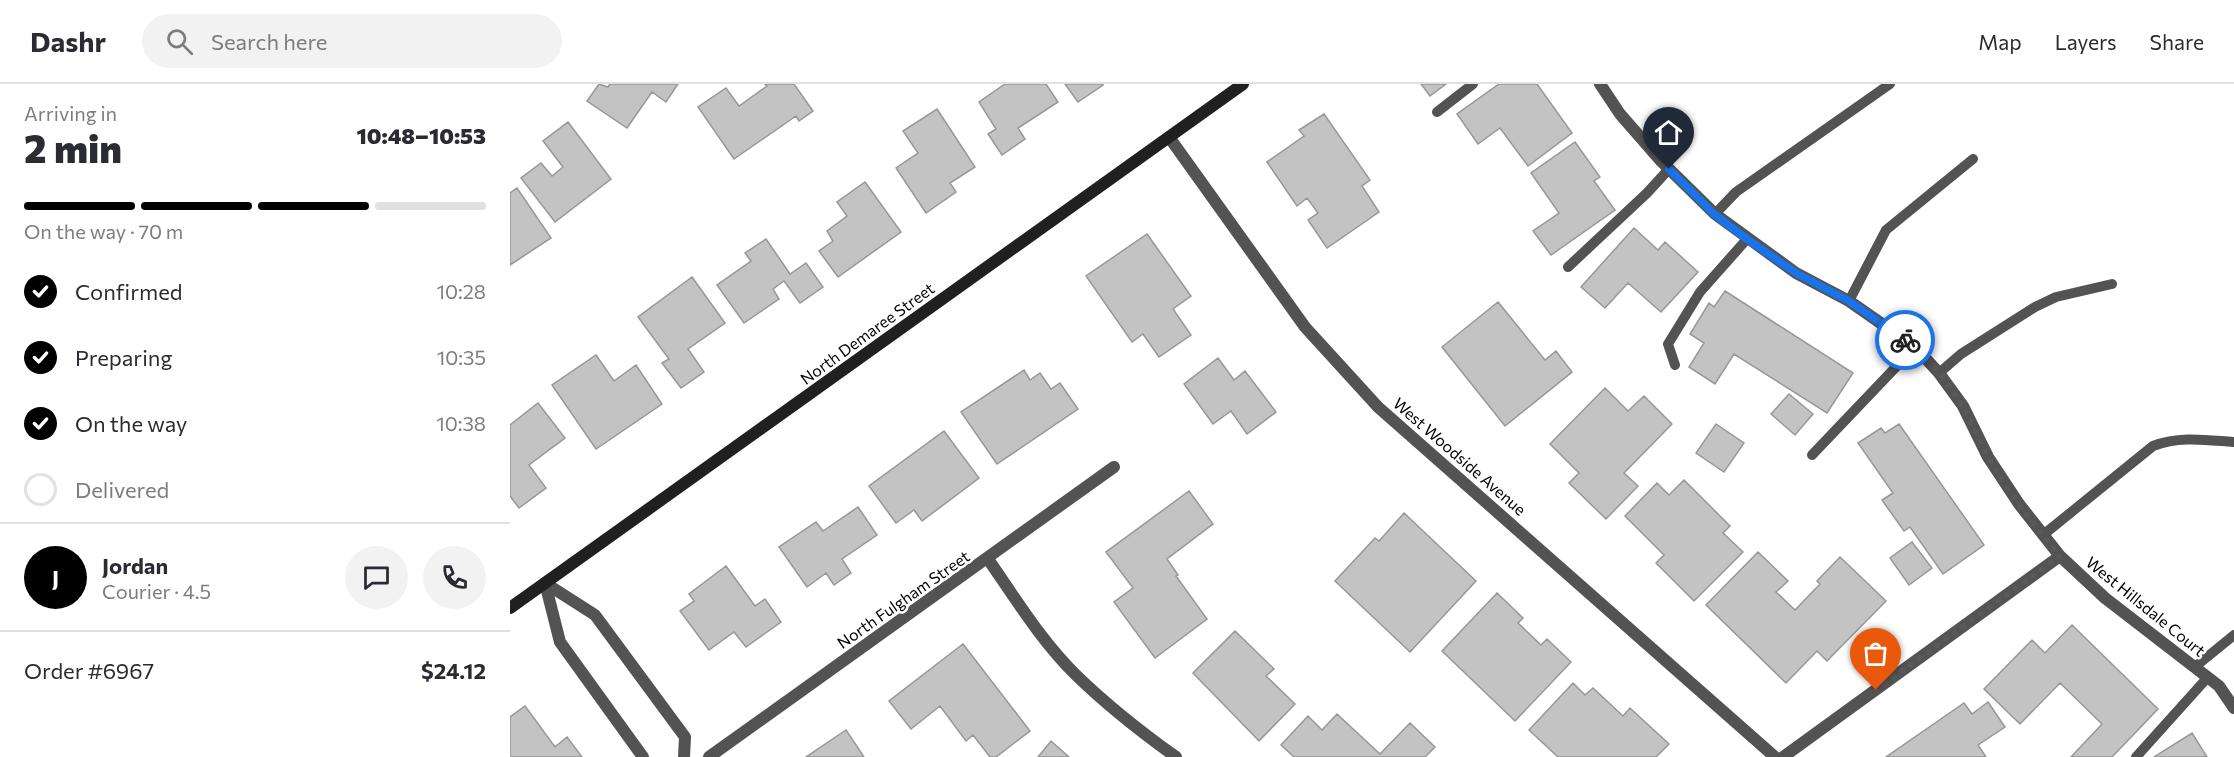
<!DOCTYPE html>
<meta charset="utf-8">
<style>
:root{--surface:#fff;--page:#f2f2f3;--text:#2b2b33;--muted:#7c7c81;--line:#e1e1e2;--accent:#000}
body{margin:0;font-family:Commissioner,sans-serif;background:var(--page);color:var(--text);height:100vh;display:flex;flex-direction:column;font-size:22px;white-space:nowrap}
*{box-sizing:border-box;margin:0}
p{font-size:20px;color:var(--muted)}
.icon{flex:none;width:33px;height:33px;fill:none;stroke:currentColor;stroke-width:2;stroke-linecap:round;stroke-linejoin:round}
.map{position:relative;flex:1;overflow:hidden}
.side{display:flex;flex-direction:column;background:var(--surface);width:510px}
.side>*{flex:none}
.pin{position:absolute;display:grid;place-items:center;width:51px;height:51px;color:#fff;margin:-62px -26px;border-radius:50% 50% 50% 0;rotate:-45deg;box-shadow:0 0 6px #0007}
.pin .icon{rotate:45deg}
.courier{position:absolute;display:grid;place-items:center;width:60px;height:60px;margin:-30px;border:4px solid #1a73e8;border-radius:50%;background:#fff;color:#222;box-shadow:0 2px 8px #0007}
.summary em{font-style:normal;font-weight:800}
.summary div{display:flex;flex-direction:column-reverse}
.summary{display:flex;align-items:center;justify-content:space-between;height:102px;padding:0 24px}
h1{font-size:39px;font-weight:800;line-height:45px}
.bar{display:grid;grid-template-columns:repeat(4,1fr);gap:9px 6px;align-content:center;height:72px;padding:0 24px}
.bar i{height:8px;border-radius:4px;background:var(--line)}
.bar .selected{background:var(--accent)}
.bar p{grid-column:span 4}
.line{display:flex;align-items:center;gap:15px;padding:0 24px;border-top:2px solid var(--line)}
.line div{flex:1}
.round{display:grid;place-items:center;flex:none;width:63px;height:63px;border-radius:32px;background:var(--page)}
ol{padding:0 24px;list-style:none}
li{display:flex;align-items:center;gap:18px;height:66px}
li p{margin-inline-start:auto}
li .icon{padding:6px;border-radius:50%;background:var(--accent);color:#fff;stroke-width:4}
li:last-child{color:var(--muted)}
li i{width:33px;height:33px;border:3px solid var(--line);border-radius:50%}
header{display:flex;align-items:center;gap:36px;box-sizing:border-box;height:84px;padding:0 30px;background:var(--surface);border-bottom:2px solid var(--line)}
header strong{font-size:28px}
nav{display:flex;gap:33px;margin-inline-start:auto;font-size:21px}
.search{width:420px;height:54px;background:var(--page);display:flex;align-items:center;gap:15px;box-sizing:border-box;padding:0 21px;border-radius:33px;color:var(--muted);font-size:22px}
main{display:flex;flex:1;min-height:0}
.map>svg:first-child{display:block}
.building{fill:#c3c3c3;stroke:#979797;stroke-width:1.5}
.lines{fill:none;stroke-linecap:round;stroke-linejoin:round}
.service{stroke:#535353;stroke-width:10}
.minor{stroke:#535353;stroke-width:12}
.secondary{stroke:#202020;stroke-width:12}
.done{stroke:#595959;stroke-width:6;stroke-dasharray:0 10.8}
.route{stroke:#1a73e8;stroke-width:8}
.labels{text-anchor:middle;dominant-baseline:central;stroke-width:5;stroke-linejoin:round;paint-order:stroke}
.street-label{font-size:16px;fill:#000;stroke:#fff}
</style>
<header>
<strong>Dashr</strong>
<div class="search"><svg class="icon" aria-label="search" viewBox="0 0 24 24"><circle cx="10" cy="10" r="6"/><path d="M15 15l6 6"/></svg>Search here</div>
<nav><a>Map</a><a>Layers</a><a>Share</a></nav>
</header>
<main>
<section class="side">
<div class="summary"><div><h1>2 min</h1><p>Arriving in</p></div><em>10:48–10:53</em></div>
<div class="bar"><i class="selected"></i><i class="selected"></i><i class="selected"></i><i></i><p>On the way · 70 m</p></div>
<ol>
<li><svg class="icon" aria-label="check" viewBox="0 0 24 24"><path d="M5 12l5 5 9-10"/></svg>Confirmed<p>10:28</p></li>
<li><svg class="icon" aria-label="check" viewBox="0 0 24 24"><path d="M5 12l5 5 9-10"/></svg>Preparing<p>10:35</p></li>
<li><svg class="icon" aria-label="check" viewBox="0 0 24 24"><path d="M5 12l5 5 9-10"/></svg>On the way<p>10:38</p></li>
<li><i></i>Delivered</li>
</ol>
<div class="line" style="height:108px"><b class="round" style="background:var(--accent);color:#fff">J</b><div><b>Jordan</b><p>Courier · 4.5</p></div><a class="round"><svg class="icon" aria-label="chat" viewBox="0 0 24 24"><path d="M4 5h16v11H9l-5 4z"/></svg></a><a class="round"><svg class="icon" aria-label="phone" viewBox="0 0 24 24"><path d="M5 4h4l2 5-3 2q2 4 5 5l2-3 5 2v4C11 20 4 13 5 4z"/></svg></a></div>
<div class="line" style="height:78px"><div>Order #6967</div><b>$24.12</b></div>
</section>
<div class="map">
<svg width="1724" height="673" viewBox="0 0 1724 673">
<rect width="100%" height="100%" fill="#fff"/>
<path class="building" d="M89,0L98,3L100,0H168L156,18L142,8L117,44L77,17Z
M255,0H284L303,27L289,37L286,32L224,75L188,23L216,4L229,22L257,2Z
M495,0H536L548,18L508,44L515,55L492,71L478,50L486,45L469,18Z
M555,0H593V1L568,18Z
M911,0H936L920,12Z
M989,0H1027L1062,49L1018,82L990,44L968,60L947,30Z
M427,25L465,83L440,99L446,108L416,129L386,84L408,69L393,47Z
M814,30L860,96L852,102L869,128L817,164L798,136L808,129L797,114L787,122L757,78L794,52L789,46Z
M58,38L101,95L45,138L11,94L31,79L42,92L53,83L33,57Z
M1065,58L1090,93L1084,97L1105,126L1041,171L1023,147L1049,129L1021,89Z
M355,98L391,148L328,193L309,167L323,157L317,147L337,132L327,118Z
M7,104L41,154L0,181V109Z
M1124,144L1148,166L1155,158L1188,188L1151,228L1118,199L1095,224L1071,203Z
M637,150L681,212L663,225L681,251L649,273L633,250L622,258L576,192Z
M256,155L280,190L296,179L313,203L290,219L274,197L263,205L269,215L234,239L207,201L241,177L235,169Z
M182,193L215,239L178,265L194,288L171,304L152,279L159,275L128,233Z
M1215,207L1343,289L1317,329L1224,270L1205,300L1179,283L1194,259L1180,250L1199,219L1204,223Z
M988,218L1035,276L1046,267L1062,288L995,342L932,263Z
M86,271L104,297L126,281L152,320L86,365L42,301Z
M708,274L724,296L735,287L766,328L737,350L721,327L703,340L674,300Z
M514,286L520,296L530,289L541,305L550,299L568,325L487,380L451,328Z
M1095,304L1118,327L1134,312L1162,340L1114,389L1128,402L1096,435L1059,399L1069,389L1040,360Z
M1279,310L1303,330L1285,351L1261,330Z
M28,319L55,354L19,381L36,404L9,424L0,412V341Z
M1206,340L1234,359L1214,388L1186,369Z
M1389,340L1474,461L1433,490L1400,443L1394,447L1372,416L1383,409L1348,359L1371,344L1375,349Z
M434,347L469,394L412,437L404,426L386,439L359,402Z
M1174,396L1220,442L1213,449L1233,468L1184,517L1146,479L1154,471L1115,432L1147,399L1159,411Z
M679,407L703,440L657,475L668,491L666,492L697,535L645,574L604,518L623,504L596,468Z
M348,423L367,451L332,475L341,489L324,501L316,489L297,503L269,463L306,438L313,447Z
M894,429L966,497L900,568L825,497L865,454L869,457Z
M1402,458L1422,484L1399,501L1380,474Z
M1248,468L1278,497L1266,508L1285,526L1310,500L1307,497L1330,473L1376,517L1317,577L1307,567L1276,599L1196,521Z
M216,482L245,522L255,515L271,538L236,563L224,548L199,566L170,527L184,517L179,510Z
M987,509L1013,534L1008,539L1031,561L1037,555L1061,578L1005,637L932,567Z
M1562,541L1648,625L1602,673H1561L1592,640L1550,599L1510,640L1474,605L1522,556L1535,569Z
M725,547L764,585L756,592L785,620L749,657L683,589Z
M453,560L520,647L486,673H480L463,651L456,657L430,622L401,645L379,617Z
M1063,599L1075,611L1083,604L1113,632L1120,624L1159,660L1146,673H1048L1019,646Z
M1478,618L1495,643L1468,661L1476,673H1376L1454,619L1462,630Z
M15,622L45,663L57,653L72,673H0V633Z
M827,630L870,670L900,639L925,663L915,673H784L771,661L798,632L812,646Z
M336,646L354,673H296Z
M1682,649L1697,673H1644Z
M541,657L559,673H528Z"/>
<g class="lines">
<path class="service" d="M927,28L963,0
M1205,130L1226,108L1380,0
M1058,183L1137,109L1159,85
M1339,217L1376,146L1463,75
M1165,281L1158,260L1190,208L1237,155
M1429,289L1451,270L1525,223L1546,213L1602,200
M1302,371L1405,263
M1533,451L1643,362C1670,352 1695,356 1723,358
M1686,582L1724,551
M1626,673L1698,593"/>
<path class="minor" d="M1090,0L1110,30L1151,77L1205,130L1286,189L1339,217L1405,263L1429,289L1453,322L1478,373L1509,420L1550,472L1595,514L1709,602L1724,624
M659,53L795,243L868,323L1265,673
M478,475C505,514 532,558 567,592C598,622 631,648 666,673
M35,499L85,531L175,653L174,673
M35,499L50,558L133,673
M199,673L604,383
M1273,673L1550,472"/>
<path class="secondary" d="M0,524L733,0"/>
</g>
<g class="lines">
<path class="done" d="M1366,606L1550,472C1524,441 1497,408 1477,371C1468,355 1462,337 1452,322C1438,297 1418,272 1395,256"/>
<path class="route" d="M1159,85L1204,130L1237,155L1286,189L1339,217L1395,256"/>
</g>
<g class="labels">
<g class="street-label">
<text transform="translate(357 249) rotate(-36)">North Demaree Street</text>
<text transform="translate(950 372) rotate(41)">West Woodside Avenue</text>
<text transform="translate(393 515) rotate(-35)">North Fulgham Street</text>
<text transform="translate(1636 522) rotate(39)">West Hillsdale Court</text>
</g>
</g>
</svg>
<div class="pin" style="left:1366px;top:606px;background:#ea580c"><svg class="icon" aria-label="bag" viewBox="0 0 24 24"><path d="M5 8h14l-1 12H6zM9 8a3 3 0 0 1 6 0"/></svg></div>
<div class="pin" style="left:1159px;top:85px;background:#1f2937"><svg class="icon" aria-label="home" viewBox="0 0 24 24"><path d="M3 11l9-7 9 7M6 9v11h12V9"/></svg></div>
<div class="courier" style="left:1395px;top:256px"><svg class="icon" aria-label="bike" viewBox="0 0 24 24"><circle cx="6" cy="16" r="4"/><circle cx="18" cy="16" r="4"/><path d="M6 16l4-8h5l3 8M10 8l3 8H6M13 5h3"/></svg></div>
</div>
</main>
